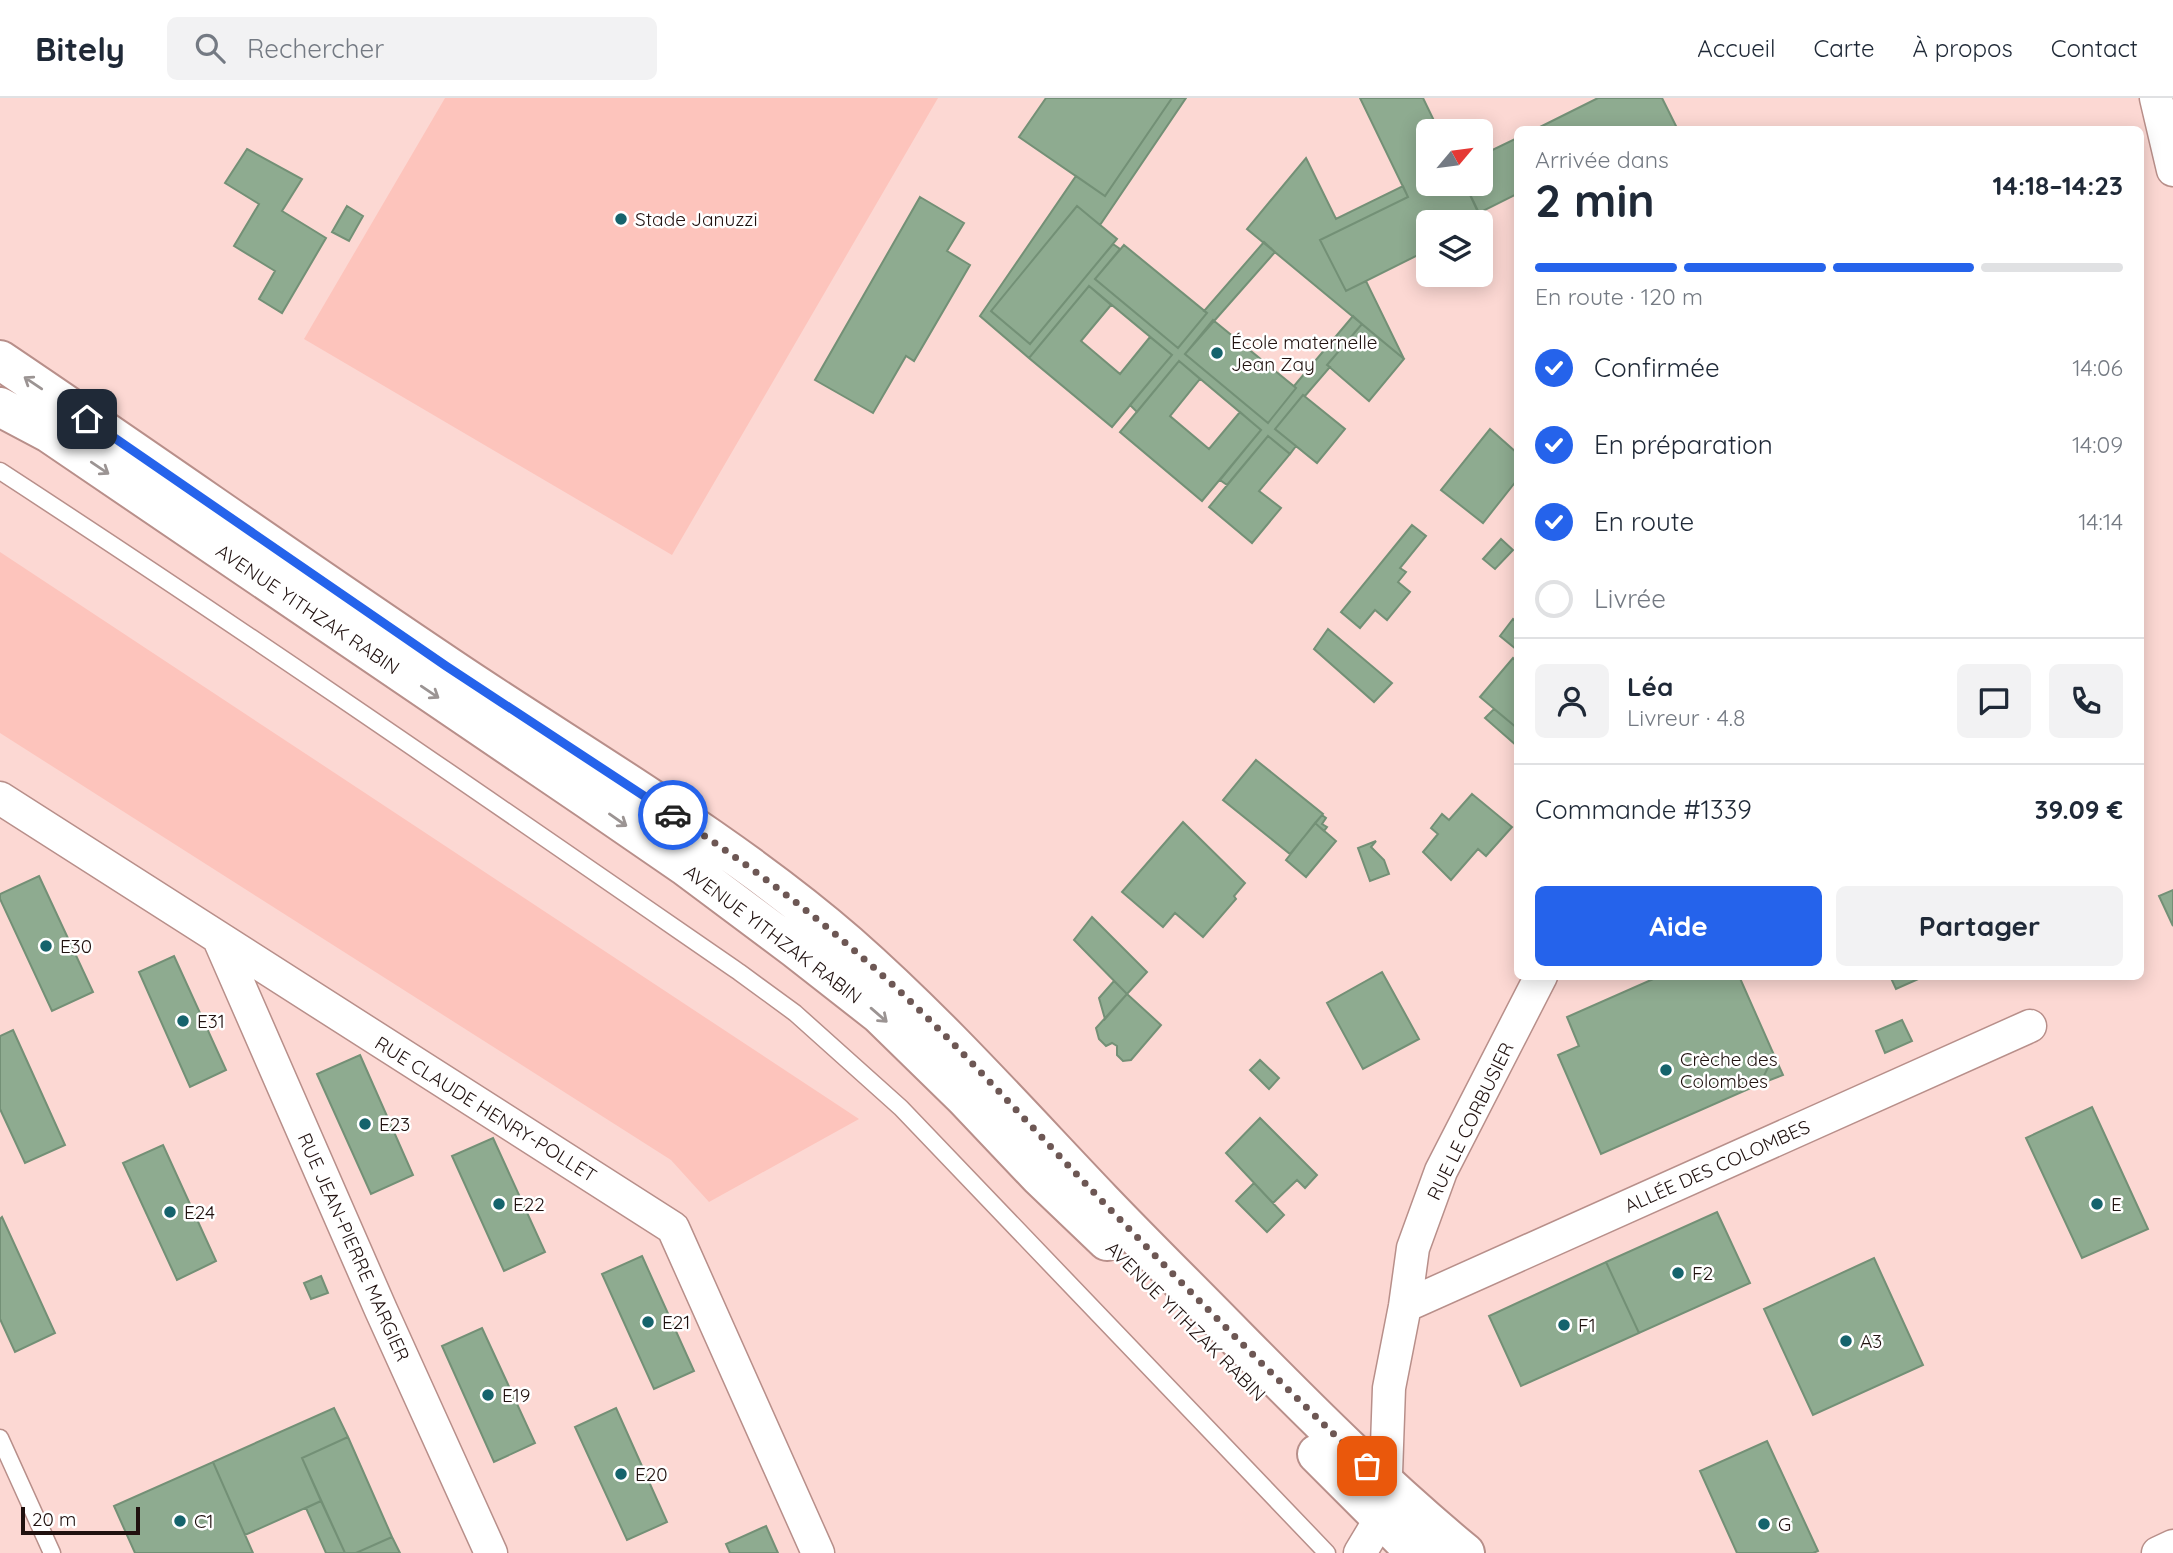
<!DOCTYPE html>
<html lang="fr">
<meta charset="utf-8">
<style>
:root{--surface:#fff;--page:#f2f2f3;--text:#1f2937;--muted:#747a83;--line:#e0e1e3;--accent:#2563eb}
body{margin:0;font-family:Quicksand,sans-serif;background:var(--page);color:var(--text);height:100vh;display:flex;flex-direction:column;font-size:26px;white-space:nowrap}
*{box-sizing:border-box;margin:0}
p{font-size:23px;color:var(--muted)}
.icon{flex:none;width:38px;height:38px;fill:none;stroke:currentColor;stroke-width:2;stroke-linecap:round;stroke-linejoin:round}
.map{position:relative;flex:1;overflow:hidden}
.panel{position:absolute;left:1514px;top:28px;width:630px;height:854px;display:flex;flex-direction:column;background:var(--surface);border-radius:10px;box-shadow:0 4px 18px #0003}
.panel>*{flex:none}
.needle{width:46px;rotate:61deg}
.controls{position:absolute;left:1416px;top:21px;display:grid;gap:14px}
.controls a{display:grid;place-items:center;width:77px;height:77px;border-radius:10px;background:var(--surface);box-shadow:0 4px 18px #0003;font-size:35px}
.scale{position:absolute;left:21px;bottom:18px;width:119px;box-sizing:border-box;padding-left:7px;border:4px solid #20110f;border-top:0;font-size:19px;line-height:24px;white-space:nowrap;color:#20110f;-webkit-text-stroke:5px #fff;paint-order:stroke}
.pin{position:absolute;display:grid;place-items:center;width:60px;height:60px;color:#fff;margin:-30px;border-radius:14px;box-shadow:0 4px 10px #0006}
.courier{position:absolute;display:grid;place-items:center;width:70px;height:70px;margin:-35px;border:5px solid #2563eb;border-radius:50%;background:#fff;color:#222;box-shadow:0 2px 9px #0007}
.headline em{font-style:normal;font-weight:800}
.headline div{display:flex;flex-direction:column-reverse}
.headline{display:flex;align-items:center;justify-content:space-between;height:119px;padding:0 21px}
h1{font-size:46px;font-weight:800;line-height:52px}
.bar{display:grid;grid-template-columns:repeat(4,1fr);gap:10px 7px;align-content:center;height:84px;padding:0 21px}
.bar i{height:9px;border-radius:5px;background:var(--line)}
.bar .active{background:var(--accent)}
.bar p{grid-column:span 4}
.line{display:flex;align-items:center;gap:18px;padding:0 21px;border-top:2px solid var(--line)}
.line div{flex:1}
.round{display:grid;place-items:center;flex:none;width:74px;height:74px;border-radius:10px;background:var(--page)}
ol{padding:0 21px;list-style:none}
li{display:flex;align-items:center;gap:21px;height:77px}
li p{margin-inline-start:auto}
li .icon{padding:7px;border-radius:50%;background:var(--accent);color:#fff;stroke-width:4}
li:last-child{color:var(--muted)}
li i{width:38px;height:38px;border:4px solid var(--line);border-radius:50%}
.cta{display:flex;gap:14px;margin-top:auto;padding:14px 21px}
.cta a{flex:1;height:80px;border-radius:10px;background:var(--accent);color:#fff;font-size:28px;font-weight:800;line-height:80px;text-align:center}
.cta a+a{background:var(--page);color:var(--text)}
header{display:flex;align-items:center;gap:42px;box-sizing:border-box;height:98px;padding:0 35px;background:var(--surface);border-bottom:2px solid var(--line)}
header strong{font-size:33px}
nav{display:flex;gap:38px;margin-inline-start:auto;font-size:24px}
.search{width:490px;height:63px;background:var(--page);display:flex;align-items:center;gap:18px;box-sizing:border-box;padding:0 24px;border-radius:10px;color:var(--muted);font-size:26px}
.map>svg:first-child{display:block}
.green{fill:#fdc4bc}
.building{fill:#8eab90;stroke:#739076;stroke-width:2}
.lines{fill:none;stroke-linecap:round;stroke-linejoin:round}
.service-casing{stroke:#b88f8a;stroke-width:19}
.minor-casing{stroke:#b88f8a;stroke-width:35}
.secondary-casing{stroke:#b88f8a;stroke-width:42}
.service{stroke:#fff;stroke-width:16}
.minor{stroke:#fff;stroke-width:32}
.secondary{stroke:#fff;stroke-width:38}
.oneway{stroke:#9b9493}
.done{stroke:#6d5754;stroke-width:7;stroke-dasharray:0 12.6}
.route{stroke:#2563eb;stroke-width:9}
.poi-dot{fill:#15636c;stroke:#fff;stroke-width:2.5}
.labels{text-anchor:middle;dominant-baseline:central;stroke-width:5;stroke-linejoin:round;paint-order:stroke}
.poi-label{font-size:19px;fill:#20110f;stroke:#fff;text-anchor:start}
.street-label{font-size:19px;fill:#20110f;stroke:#fff}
</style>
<header>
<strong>Bitely</strong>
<div class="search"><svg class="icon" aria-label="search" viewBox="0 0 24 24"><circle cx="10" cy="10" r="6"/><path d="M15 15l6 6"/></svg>Rechercher</div>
<nav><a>Accueil</a><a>Carte</a><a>À propos</a><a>Contact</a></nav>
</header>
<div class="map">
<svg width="2173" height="1455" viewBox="0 0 2173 1455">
<rect width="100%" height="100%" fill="#fcd8d3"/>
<path class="green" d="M445,0H938L672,457L304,241Z
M0,454L859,1021L709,1104L671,1062L0,635Z"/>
<path class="building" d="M1046,0H1172L1105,98L1019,39Z
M1172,0H1186L1100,127L1077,108L991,213L1030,246L1113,146L1120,151L1095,181L1178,250L1207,215L1204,213L1264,144L1275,154L1185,256L1268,325L1296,290L1294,288L1353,218L1362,226L1327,267L1330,269L1305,298L1303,297L1275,331L1296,348L1290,356L1268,338L1227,387L1220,382L1261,332L1179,263L1137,314L1130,307L1172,257L1089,188L1029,260L980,218L1076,78L1105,98Z
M1360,0H1423L1439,33H1428V86H1465L1483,125L1428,124V152L1346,193L1320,142L1408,99Z
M1598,0H1662L1677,30L1534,32Z
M1517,40V96L1479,115L1465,86H1480V58Z
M247,51L302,81L282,113L326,140L282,215L259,201L275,173L234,148L259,106L225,85Z
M1306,60L1336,121L1403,88L1408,99L1320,142L1346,193L1366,183L1404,261L1247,131Z
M920,99L964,125L947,153L970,167L914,263L906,258L873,315L815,282Z
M347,108L363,118L349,143L332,134Z
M1077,108L1117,141L1030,246L991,213Z
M1124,147L1207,215L1178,250L1095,181Z
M1089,188L1111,207L1081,243L1120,276L1150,239L1172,257L1112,329L1029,260Z
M1213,222L1296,290L1268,325L1185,256Z
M1362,226L1404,261L1369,303L1327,267Z
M1179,263L1200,281L1170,318L1209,351L1240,314L1261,332L1202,403L1120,334Z
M1303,297L1345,331L1317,365L1275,331Z
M1490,331L1517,355V382L1483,425L1441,392Z
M1268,338L1290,356L1259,393L1281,410L1252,445L1209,409Z
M1412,427L1426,438L1400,470L1406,474L1398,484L1410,494L1387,522L1375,512L1360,530L1341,514Z
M1501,441L1513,452L1495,471L1483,461Z
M1513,521L1517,525V552L1500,538Z
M1328,531L1392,585L1374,604L1314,551Z
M1513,560L1517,564V630L1480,599Z
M1494,611L1517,630V648L1485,620Z
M1256,662L1323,716L1290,756L1223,702Z
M1472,696L1512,729L1486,758L1478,751L1451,782L1423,754L1438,736L1431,730L1442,716L1449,722Z
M1322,717L1326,720L1322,726L1327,729L1324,733L1315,725Z
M1183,724L1245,785L1234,798L1236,801L1203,839L1175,815L1163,829L1122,794Z
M1315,725L1336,743L1306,779L1286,762Z
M1376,743L1371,749L1384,762L1389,776L1370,783L1358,750Z
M39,778L93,894L52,913L0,801V796Z
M2173,792V828L2159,798Z
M1092,819L1147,874L1127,896L1074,842Z
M174,858L226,972L190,989L139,874Z
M1382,874L1419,941L1363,971L1327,905Z
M1660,878H1739L1774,957L1760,986L1601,1056L1558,957L1579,948L1567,919Z
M1890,878H1925L1896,891Z
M1114,883L1127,896L1105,921L1099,900Z
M1127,896L1161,927L1131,962L1123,963L1117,957V948L1112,945L1106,948L1099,941L1096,930Z
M1902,922L1912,943L1885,955L1876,933Z
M13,932L65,1047L25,1065L0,1011V938Z
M360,957L413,1077L371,1096L317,976Z
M1774,957L1783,977L1760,986Z
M1260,962L1279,980L1269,991L1250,972Z
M2092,1009L2148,1131L2082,1160L2026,1040Z
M1260,1020L1317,1077L1305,1090L1297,1082L1273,1105L1226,1055Z
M493,1040L545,1154L504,1173L452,1058Z
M163,1047L216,1163L177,1182L123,1065Z
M1254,1085L1284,1117L1267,1134L1236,1103Z
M1717,1114L1750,1185L1639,1235L1606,1164Z
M2,1119L55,1235L15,1254L0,1221V1121Z
M642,1158L694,1273L654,1291L602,1176Z
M1874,1160L1923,1267L1813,1317L1764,1211Z
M1606,1164L1639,1235L1521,1288L1489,1218Z
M321,1178L328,1195L311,1201L304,1185Z
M482,1230L535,1345L494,1364L442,1248Z
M334,1310L348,1339L302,1360L321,1403L245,1437L213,1364Z
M616,1310L667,1424L627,1442L575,1329Z
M348,1339L392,1439L356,1455H345L302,1360Z
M1767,1343L1818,1453L1813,1455H1737L1700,1373Z
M213,1364L253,1455H135L114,1408Z
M321,1403L345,1455H326L306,1410Z
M766,1428L778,1455H730L726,1446Z
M392,1439L400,1455H356Z"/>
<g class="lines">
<g class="service-casing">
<path id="service" d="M0,373C249,535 494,705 739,874L795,915L901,1010L1327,1455
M0,1340L52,1455"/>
</g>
<g class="minor-casing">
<path id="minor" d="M2156,0L2173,72
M0,700L673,1130L818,1455
M219,841L381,1212L491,1455
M1405,1208L2030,928
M1360,1455L1381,1420L1385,1404L1389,1290L1405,1208L1413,1150L1441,1073L1541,878
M2158,1455L2173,1448"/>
</g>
<g class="secondary-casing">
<path id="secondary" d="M0,262C150,363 298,468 449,569C581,658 727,741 848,846C939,926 1019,1016 1102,1103C1146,1149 1192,1194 1236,1239C1310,1314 1384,1388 1465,1455
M0,309L49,335L589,702L685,768L796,851L879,916L965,1000L1039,1078L1107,1143
M1317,1356L1416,1455"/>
</g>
<use href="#service" class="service"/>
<use href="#minor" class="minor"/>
<use href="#secondary" class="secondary"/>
</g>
<defs><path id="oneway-shaft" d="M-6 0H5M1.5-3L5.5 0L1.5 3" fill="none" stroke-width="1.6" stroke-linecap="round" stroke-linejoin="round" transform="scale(1.75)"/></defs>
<g class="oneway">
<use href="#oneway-shaft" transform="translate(33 285) rotate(-146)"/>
<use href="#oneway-shaft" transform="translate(100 370) rotate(34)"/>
<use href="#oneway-shaft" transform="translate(430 594) rotate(34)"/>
<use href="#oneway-shaft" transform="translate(618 722) rotate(35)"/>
<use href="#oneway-shaft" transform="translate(879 917) rotate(41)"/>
</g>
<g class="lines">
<path class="done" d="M673,717C758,772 838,834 911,904C978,968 1040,1039 1105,1106C1191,1195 1278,1283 1367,1368"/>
<path class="route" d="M87,321L446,568L673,717"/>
</g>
<g class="poi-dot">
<circle cx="621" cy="121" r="7"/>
<circle cx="1217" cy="255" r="7"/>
<circle cx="46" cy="848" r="7"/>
<circle cx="183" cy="923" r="7"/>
<circle cx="1666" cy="972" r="7"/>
<circle cx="365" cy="1026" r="7"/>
<circle cx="499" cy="1106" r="7"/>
<circle cx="2097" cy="1106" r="7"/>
<circle cx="170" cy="1114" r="7"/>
<circle cx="1678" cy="1175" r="7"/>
<circle cx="648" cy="1224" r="7"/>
<circle cx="1564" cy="1227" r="7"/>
<circle cx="1846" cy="1243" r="7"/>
<circle cx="488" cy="1297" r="7"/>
<circle cx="621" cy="1376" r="7"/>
<circle cx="180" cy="1423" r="7"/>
<circle cx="1764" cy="1426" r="7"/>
</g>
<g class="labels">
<g class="poi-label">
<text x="635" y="121">Stade Januzzi</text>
<text x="1231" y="244">École maternelle<tspan x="1231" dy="22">Jean Zay</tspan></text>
<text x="60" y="848">E30</text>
<text x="197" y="923">E31</text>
<text x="1680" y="961">Crèche des<tspan x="1680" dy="22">Colombes</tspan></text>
<text x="379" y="1026">E23</text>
<text x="513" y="1106">E22</text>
<text x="2111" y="1106">E</text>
<text x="184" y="1114">E24</text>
<text x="1692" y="1175">F2</text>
<text x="662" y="1224">E21</text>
<text x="1578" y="1227">F1</text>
<text x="1860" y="1243">A3</text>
<text x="502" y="1297">E19</text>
<text x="635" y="1376">E20</text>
<text x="194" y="1423">C1</text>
<text x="1778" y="1426">G</text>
</g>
<g class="street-label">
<text transform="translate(308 511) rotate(34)">AVENUE YITHZAK RABIN</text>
<text transform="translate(773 836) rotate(37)">AVENUE YITHZAK RABIN</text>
<text transform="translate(486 1011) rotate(32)">RUE CLAUDE HENRY-POLLET</text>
<text transform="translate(1470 1023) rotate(-64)">RUE LE CORBUSIER</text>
<text transform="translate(1717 1068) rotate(-24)">ALLÉE DES COLOMBES</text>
<text transform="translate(354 1149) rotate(66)">RUE JEAN-PIERRE MARGIER</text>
<text transform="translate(1186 1223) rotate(45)">AVENUE YITHZAK RABIN</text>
</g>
</g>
</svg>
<div class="controls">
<a><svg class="needle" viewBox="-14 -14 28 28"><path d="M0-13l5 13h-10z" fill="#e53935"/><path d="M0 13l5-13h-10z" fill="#747a83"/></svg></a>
<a><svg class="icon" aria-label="layers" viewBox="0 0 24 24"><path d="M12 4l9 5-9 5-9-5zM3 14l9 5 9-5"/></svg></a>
</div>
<div class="scale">20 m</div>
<div class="pin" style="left:1367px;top:1368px;background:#ea580c"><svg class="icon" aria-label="bag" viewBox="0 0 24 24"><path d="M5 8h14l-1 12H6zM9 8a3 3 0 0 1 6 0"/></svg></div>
<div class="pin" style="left:87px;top:321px;background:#1f2937"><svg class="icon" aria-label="home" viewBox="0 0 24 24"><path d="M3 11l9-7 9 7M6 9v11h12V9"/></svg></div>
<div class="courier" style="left:673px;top:717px"><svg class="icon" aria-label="car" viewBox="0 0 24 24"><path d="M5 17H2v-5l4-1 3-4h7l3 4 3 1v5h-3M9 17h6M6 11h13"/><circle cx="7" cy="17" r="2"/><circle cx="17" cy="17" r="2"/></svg></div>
<section class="panel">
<div class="headline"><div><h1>2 min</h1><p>Arrivée dans</p></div><em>14:18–14:23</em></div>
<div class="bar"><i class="active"></i><i class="active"></i><i class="active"></i><i></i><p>En route · 120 m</p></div>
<ol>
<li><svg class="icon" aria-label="check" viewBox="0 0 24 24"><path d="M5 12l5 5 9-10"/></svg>Confirmée<p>14:06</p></li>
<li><svg class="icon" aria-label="check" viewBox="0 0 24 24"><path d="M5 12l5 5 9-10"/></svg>En préparation<p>14:09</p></li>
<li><svg class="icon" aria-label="check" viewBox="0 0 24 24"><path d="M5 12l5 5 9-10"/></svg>En route<p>14:14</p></li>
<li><i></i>Livrée</li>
</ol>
<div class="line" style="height:126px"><a class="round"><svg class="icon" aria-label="person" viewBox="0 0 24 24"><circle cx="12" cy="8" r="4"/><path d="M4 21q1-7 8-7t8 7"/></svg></a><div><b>Léa</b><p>Livreur · 4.8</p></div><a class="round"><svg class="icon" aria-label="chat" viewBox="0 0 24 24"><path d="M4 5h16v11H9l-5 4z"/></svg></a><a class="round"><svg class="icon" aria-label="phone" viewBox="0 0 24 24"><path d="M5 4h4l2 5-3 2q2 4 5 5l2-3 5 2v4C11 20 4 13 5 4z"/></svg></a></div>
<div class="line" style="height:91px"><div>Commande #1339</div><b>39.09 €</b></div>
<div class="cta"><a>Aide</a><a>Partager</a></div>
</section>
</div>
